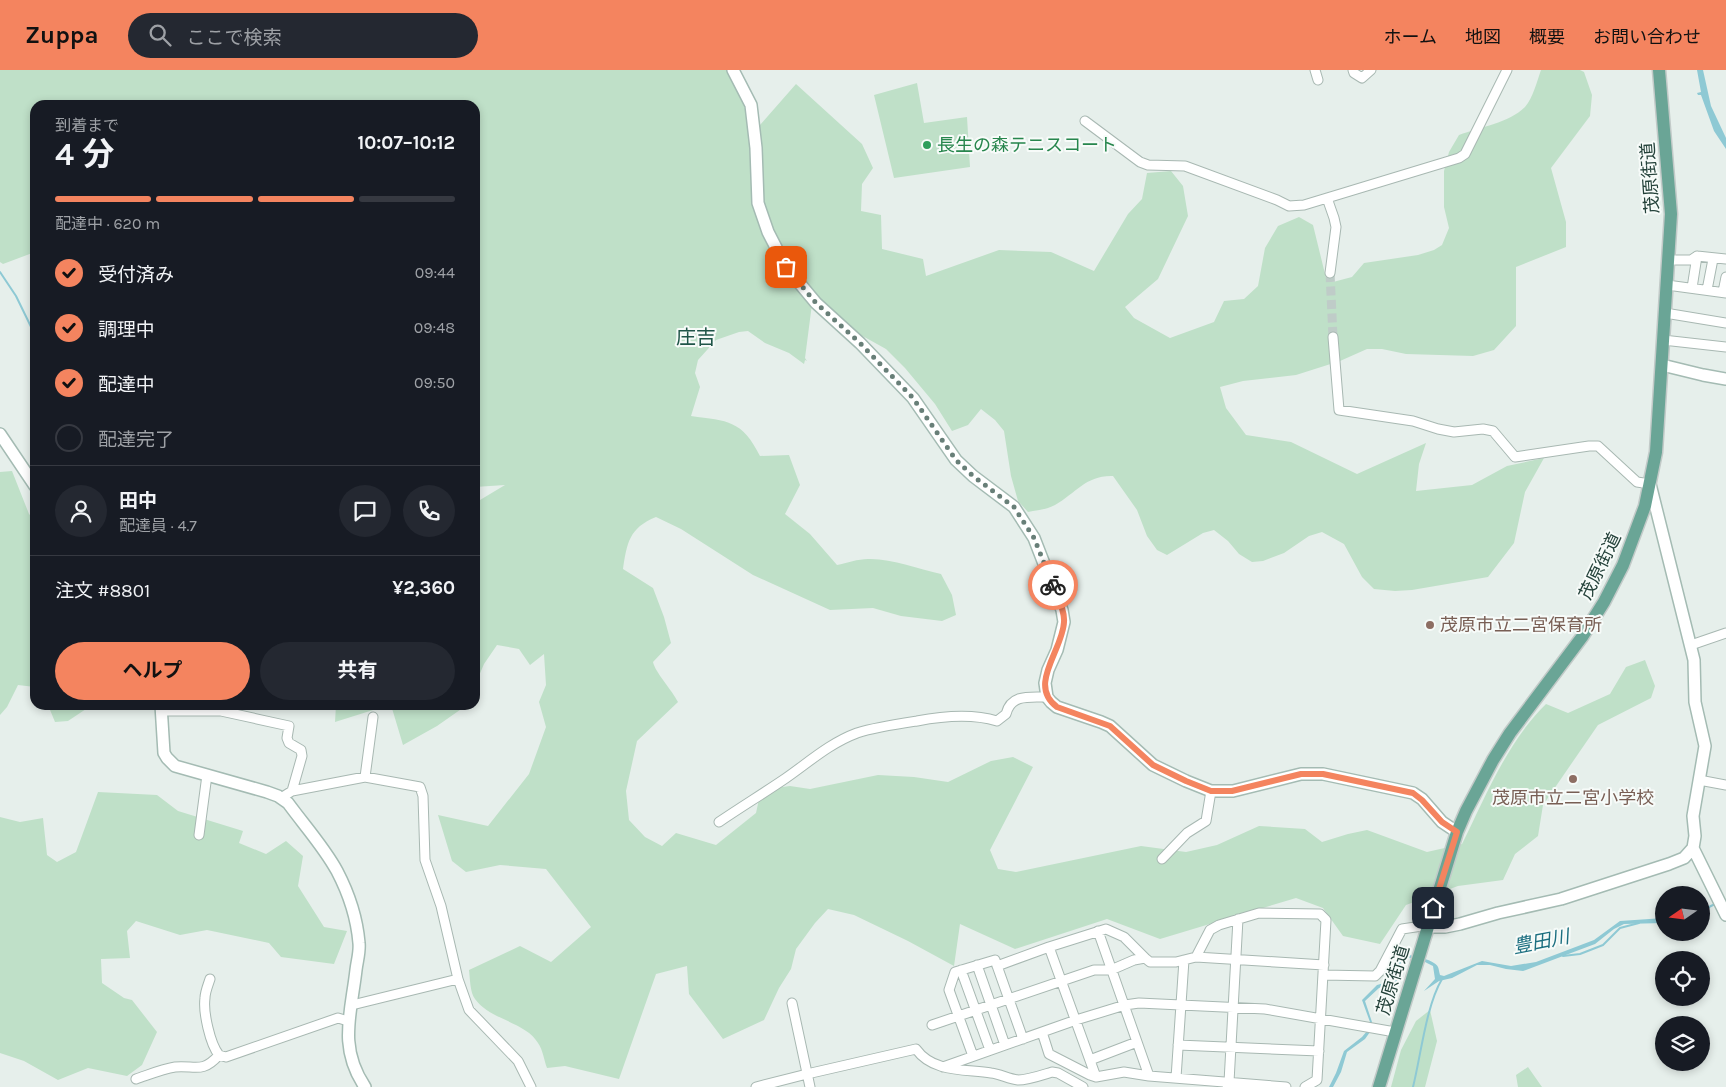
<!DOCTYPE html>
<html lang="ja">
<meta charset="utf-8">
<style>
:root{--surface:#171b24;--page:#242831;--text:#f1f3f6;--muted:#9ea1a6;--line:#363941;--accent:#f4845f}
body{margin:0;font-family:Karla,"Noto Sans JP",sans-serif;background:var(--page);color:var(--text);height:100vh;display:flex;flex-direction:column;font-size:19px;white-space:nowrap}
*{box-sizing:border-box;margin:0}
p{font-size:16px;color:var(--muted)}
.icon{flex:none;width:28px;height:28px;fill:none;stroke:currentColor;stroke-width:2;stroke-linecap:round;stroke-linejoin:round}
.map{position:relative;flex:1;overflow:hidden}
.details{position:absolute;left:30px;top:30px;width:450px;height:610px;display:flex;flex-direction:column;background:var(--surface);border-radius:15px;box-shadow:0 2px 8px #0003}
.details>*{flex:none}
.needle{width:32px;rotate:256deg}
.buttons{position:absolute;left:1655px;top:816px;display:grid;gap:10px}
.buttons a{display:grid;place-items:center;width:55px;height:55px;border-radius:50%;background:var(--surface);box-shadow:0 2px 8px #0003;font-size:25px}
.pin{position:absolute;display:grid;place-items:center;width:42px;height:42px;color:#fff;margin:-21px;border-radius:10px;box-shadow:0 2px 8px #0006}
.courier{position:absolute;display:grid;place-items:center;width:50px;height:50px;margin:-25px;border:4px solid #f4845f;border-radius:50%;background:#fff;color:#222;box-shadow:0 1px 6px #0007}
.headline em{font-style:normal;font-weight:700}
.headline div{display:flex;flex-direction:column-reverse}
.headline{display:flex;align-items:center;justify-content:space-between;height:85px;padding:0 25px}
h1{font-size:32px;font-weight:700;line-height:38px}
.bar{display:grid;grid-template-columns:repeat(4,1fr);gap:8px 5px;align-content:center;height:60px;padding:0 25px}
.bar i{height:6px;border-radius:4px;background:var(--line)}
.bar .on{background:var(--accent)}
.bar p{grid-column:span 4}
.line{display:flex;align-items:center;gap:12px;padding:0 25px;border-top:1px solid var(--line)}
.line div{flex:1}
.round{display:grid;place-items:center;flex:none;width:52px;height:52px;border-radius:26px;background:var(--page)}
ol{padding:0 25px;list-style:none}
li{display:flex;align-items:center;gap:15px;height:55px}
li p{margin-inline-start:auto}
li .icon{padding:5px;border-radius:50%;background:var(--accent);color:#111;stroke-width:4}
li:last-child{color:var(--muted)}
li i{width:28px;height:28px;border:2px solid var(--line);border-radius:50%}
.cta{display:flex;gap:10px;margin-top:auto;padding:10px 25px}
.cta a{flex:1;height:58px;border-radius:30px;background:var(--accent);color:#111;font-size:20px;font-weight:700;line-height:58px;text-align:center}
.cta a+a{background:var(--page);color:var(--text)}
header{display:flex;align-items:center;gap:30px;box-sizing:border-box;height:70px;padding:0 25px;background:var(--accent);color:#111}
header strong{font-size:24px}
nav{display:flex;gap:28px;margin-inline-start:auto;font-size:18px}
.search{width:350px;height:45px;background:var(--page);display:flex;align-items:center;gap:12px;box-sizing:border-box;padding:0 18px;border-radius:28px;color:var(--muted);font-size:19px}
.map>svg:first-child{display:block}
.green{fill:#bfe0c8}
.water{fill:#8ec9d4}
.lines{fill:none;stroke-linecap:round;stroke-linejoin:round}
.stream{stroke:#8ec9d4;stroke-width:2}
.street-tunnel{stroke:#bfccc8;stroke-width:9;stroke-dasharray:9 4.5;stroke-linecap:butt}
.street-casing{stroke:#a8b8b2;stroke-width:11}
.secondary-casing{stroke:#a4bbb3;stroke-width:14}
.primary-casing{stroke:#c2cac8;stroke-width:15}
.street{stroke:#fff;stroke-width:9}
.secondary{stroke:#fff;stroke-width:11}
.primary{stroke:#6aa596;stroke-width:12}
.done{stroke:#687f78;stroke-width:5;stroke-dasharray:0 9}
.route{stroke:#f4845f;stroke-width:6}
.leisure-dot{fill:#2e9e5b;stroke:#f7fbf9;stroke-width:2}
.education-dot{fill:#8d6e63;stroke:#f7fbf9;stroke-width:2}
.labels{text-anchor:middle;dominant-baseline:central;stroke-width:4;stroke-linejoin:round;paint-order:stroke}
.leisure-label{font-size:18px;fill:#27864d;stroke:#f7fbf9;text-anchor:start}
.street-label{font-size:18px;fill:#24423a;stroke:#f7fbf9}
.education-label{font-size:18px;fill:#785e54;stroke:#f7fbf9;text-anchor:start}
.water-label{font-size:19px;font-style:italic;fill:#1c6f80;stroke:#f7fbf9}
.quarter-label{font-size:20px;fill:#1f5548;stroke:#f7fbf9}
</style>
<header>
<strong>Zuppa</strong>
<div class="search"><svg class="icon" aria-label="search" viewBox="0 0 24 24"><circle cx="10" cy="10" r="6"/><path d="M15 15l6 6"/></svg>ここで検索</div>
<nav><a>ホーム</a><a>地図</a><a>概要</a><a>お問い合わせ</a></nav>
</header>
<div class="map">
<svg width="1726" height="1017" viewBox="0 0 1726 1017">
<rect width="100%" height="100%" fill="#e6efeb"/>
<path class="green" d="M0,0H729L747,38L749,60L760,55L796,14L862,74L873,98L862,114L861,141L881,145L882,179L923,189L926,206L999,180L1051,182L1094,201L1128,144L1142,129L1147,103L1171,101L1183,116L1188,146L1158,209L1125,237L1134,248L1170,268L1214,252L1224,231L1244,229L1258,216L1265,178L1278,156L1299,147L1313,155L1326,208L1333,212L1352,207L1364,193L1418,185L1434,180L1442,175L1449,158L1444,137V101L1449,82L1459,65C1480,57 1509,53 1525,37C1533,28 1537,11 1541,0H1580L1584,2L1592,25L1590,46L1551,98L1566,152V177L1516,197V256L1494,280L1473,286L1406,284L1382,279H1367L1340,291L1296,305L1243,311L1220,317L1226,338L1246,365L1291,372L1357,404L1426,373L1419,394L1416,421L1472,415L1507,396L1544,388L1525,422L1514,473L1488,507L1412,520L1395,521L1374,519L1362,507L1344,474L1322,462L1309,466L1284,483L1263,491L1252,492L1239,484L1228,471L1214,460L1203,463L1167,485L1157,480L1147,466L1137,440L1113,406C1086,405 1076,423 1055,435C1046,440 1037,440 1028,442L1018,431L1011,406L1004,361L995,350L981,339L968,355L952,361L935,334L905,298L886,279L859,264L812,234L805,288L807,291L805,290L804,294L789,283L765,273L748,261L739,262L716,270L698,290L695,303L700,317L691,346C728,351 742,350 760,386L789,385L800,415L785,444L810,464L837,495C847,493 858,489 868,489C890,488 919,499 941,504L952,525L956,545L942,551L901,546L873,538L830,540L753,505L681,459L656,447C629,458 627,473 623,499L653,518L664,547L671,573L653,592C655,602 672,620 678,632L637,671L626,721L629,750L645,767L662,776L676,763L716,775L756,743L761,720L790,716L810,719L878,705L914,707L948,712L991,691L1013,687L1033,697L990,780L998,799L1016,802L1141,776L1186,782L1217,775L1259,756L1305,759L1322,772L1348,764L1367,760L1427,782L1462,774C1486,726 1507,672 1546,634L1568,643L1610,624L1626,597L1645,590L1655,616L1651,628L1598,655L1543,735L1538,766L1515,784L1503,810L1458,816L1406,835L1380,874L1343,866L1323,838L1296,828L1160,869L1107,849L1015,879L960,854L954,896L908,871L854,845L828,839L815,853L796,879L791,899L779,918L764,950L723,969L689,924L687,896L656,904L619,1009L565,996L547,998C544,990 543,980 538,973C526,952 490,950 475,929C470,923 470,908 469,900L520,876L551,892L591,857L546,799L500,795L466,802L452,791L438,745L488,756L529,704L546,657L539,632L546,615L544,584L530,595L519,579L497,575L484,594L475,615V433L505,415L475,417V35H35V182L3,194L0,192Z
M917,13L924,53L967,47L970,97L894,108L874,25Z
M12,401L29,444L35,450V617L18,615L7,637L0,645V402Z
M48,635H92L68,651L55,652Z
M336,635H389L335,652Z
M391,635H467L437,656L403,675Z
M98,722L157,725L178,741L243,761L239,773L266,784L286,771L303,786L298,816L324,857L347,861L334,894L281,887L269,873L207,860L180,865L136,851L127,861L130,888L101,889L102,913L124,928L132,930L157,962L142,995L127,1006L88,998L58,1010L24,991L0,983V747L20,752L43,748L47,785L57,792L76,782Z
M1430,940L1437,971L1425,1017H1391L1401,980L1416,951Z
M1528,997L1542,1017H1518L1516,1005Z"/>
<path class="water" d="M1697,0H1703L1711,36L1726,68V79L1714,61L1701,25H1698L1697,23L1701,22Z
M1664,848V853L1624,854L1614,859L1595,874L1523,901L1506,899L1490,895H1477L1452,908L1439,911L1424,921L1435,909L1433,896L1423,891L1402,886L1397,911L1379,918L1365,931L1372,952L1370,962L1365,969L1347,982L1341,1002L1333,1017H1329L1336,1003L1344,981L1362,967L1367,961L1370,952L1362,930L1377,915L1395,910L1400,883C1408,885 1435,889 1438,897C1439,899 1439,902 1440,905L1444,906L1482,891L1511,896L1536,892L1594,870L1620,851Z"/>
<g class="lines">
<path class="stream" d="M0,202L16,226L35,265
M1701,841L1715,834
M1563,886L1580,884L1603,875L1620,858L1639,853
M1413,1017C1421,985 1426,936 1442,909"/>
<path class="street-tunnel" d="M1330,203L1333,267"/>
<g class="street-casing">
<path id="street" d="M1315,0L1318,10
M1353,0L1354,3L1362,8L1371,0
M1085,51L1140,92L1148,95L1185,96L1277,130L1289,136L1304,135L1459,88L1465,84L1507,0
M1327,128L1334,148L1336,157L1330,203
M1668,190H1691L1697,186L1726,189
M1667,215L1726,223
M1692,218L1697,186
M1707,220L1713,189
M1723,222L1726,207
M1665,243L1726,253
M1333,267L1339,340L1413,351L1438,359L1454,362L1483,359L1493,361L1515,387L1589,376H1598L1637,412L1650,414
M1663,270L1726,277
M1691,575L1726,563
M161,641H221L289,656L287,668L289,673L301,680L302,686L292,721
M365,707L373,647
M1699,710L1726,715
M281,728L292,721L365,707L420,717L423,726L425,790L441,836L458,909L469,940L518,991L531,1017
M719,752C741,737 764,723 786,708C809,692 830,673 857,663C876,657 897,654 917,651C943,646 971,643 997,651L1006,644C1011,624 1029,627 1047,627
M199,765L207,705
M1162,789L1187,763L1206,751L1211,721
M1098,861L1149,1006
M1049,877L1096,1007
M1196,887L1324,895
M977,895L1005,975
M997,896L1049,877L1106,859L1124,867L1145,888L1150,892H1176L1196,887L1210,860L1219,855L1259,843L1320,844L1326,850L1317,1010L1305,1017
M961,900L990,980
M1323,905L1375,906L1380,901L1402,859L1422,856L1427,857
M210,909C208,915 205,922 205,928C203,942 210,974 219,985L226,987L338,948L348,951
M792,933L810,1017
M352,935L458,909
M932,955L1094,900H1111L1134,890L1145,888
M1042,962L1049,984L1090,1005L1096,1007L1124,1002L1149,1006L1286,1017
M1178,975L1319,981
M973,986L949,920L955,902L995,890L1023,969
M1090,990L1137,972
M943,997L1076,950L1125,935L1139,933L1265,939L1395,962
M807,1004L916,979C933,1003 966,999 991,1003C1000,1004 1009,1009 1018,1010C1028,1010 1042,1005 1052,1002L1058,1003L1083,1017
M1176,1008L1184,890
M136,1009C148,1005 162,999 175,997C195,995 202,1004 219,985
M1227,1015L1229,1012L1238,849
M756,1017L807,1004"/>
</g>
<g class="secondary-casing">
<path id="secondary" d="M733,0L751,35L756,78L758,133L768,162L786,197L816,233L860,273L913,328L956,390L973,406L1014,437L1034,468L1062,540L1064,552L1057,580L1048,600L1045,613L1047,627L1051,632L1057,637L1101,652L1110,656L1153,695L1186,711L1211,721H1233L1301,704H1323L1413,723L1422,729L1442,752L1457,762
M1662,295L1703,305L1726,309
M0,364L35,416
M1650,414L1694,590L1695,632L1705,676L1693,746L1695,766L1693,778L1726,845
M161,635L164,683L167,688L175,696L267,722L278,726L288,733C304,755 324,777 337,801C348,822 357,849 359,873C360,882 357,891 356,900C351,944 338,977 365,1017
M1427,857H1445L1460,854L1498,843L1561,829L1669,794L1684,788L1693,778"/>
</g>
<g class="primary-casing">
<path id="primary" d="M1379,1017L1457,762L1466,741L1493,690L1510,663L1582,567L1604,532L1623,495L1645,436L1656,382L1671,144L1659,0"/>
</g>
<use href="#street" class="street"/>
<use href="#secondary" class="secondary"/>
<use href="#primary" class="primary"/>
</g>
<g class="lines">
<path class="done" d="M786,197L816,233L860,273L913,328L956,390L973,406L1014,437L1034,468L1053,515"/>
<path class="route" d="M1053,515C1057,526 1065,540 1064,552C1063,580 1027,615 1057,637L1110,656L1153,695L1186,711L1211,721H1232L1301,704H1323L1413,723L1422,730L1442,752L1457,762L1433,838"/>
</g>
<circle class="leisure-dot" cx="927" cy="75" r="5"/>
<g class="education-dot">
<circle cx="1430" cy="555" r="5"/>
<circle cx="1573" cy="709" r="5"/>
</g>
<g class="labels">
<g class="leisure-label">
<text x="937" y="75">長生の森テニスコート</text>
</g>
<g class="street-label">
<text transform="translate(1650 108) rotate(-94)">茂原街道</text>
<text transform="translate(1600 496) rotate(-64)">茂原街道</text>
<text transform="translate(1393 910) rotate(-73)">茂原街道</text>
</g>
<g class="education-label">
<text x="1440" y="555">茂原市立二宮保育所</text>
<text x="1573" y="728" text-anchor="middle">茂原市立二宮小学校</text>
</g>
<g class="water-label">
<text transform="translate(1541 872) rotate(-11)">豊田川</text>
</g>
<g class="quarter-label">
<text x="696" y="267">庄吉</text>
</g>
</g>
</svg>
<div class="buttons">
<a><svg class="needle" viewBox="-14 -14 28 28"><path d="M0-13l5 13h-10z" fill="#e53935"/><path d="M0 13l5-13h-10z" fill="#9ea1a6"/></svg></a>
<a><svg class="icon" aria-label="locate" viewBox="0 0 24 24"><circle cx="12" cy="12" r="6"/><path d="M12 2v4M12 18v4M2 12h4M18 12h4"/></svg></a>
<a><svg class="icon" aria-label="layers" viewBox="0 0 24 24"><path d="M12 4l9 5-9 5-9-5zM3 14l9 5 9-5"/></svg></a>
</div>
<div class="pin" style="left:786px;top:197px;background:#ea580c"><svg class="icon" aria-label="bag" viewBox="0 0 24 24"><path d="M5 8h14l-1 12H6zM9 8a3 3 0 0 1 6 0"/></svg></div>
<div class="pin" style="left:1433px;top:838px;background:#1f2937"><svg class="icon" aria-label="home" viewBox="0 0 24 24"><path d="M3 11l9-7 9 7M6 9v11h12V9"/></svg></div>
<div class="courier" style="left:1053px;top:515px"><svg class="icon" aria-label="bike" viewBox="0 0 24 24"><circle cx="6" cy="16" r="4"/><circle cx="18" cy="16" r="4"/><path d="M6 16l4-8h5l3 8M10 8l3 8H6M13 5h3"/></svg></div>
<section class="details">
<div class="headline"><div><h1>4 分</h1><p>到着まで</p></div><em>10:07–10:12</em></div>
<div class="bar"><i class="on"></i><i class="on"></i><i class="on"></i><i></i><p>配達中 · 620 m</p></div>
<ol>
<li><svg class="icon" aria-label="check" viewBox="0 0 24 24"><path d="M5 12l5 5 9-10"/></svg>受付済み<p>09:44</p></li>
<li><svg class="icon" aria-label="check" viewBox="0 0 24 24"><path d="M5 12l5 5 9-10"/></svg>調理中<p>09:48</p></li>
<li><svg class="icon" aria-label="check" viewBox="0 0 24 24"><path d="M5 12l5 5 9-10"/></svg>配達中<p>09:50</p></li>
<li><i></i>配達完了</li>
</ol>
<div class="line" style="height:90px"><a class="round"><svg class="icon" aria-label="person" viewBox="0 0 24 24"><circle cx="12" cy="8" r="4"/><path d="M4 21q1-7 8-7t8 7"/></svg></a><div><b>田中</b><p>配達員 · 4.7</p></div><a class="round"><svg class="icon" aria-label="chat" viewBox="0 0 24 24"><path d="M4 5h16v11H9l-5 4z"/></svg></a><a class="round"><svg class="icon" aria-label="phone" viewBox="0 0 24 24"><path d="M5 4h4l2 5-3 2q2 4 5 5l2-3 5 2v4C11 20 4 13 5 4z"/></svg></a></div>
<div class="line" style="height:65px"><div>注文 #8801</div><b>¥2,360</b></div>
<div class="cta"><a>ヘルプ</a><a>共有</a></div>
</section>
</div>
